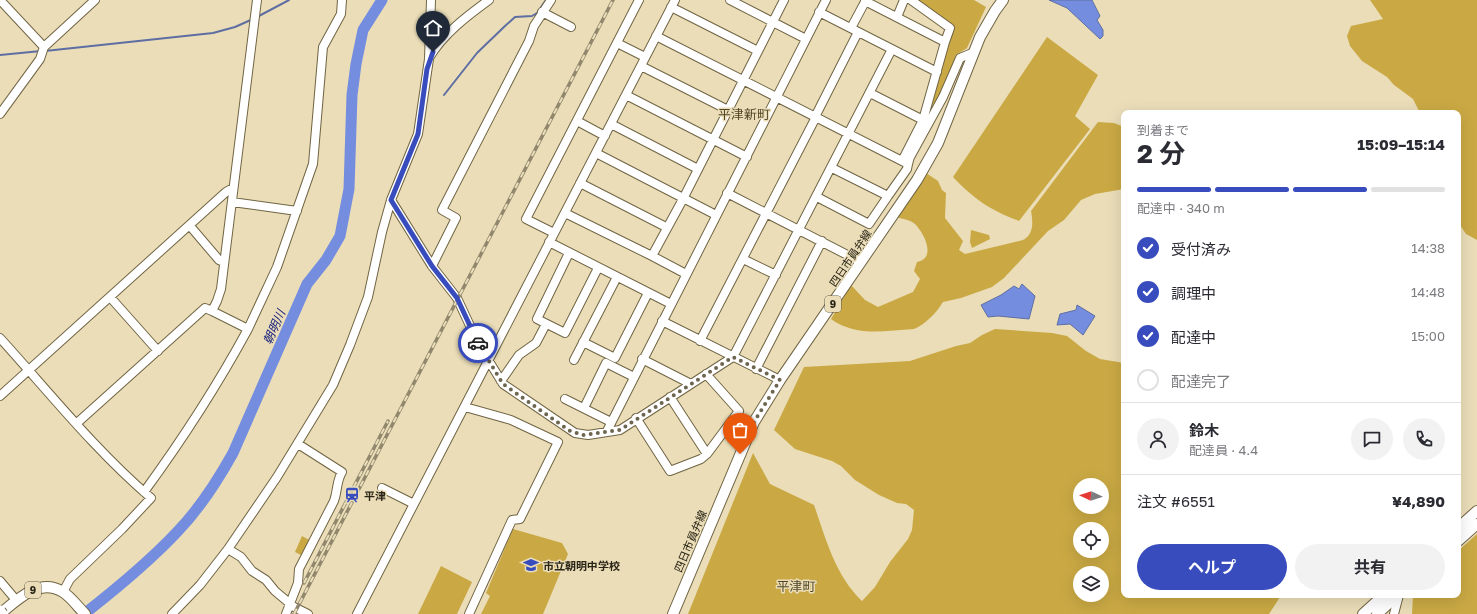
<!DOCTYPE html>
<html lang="ja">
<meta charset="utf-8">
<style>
:root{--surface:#fff;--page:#f2f2f3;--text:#2b2b33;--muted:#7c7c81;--line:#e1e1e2;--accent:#384cbe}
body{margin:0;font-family:"Golos Text","Noto Sans JP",sans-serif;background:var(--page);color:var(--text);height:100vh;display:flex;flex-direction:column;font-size:15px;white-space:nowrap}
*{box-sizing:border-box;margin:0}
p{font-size:13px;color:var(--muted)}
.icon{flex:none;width:22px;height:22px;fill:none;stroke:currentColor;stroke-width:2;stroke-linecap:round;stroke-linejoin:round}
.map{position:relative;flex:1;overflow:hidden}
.side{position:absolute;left:1121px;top:110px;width:340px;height:488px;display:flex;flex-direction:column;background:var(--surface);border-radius:8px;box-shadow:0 4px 16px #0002}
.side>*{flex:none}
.needle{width:26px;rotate:274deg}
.tools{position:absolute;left:1073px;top:478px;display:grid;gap:8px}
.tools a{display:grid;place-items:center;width:36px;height:36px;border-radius:50%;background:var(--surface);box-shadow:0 4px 16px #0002;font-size:20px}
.pin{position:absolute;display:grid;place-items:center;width:34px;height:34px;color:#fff;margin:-41px -17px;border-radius:50% 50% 50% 0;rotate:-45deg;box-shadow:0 0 4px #0007}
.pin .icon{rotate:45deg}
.courier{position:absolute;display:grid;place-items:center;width:40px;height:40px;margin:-20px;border:3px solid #384cbe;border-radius:50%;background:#fff;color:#222;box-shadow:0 1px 5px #0007}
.head em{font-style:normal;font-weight:700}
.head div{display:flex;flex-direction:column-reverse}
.head{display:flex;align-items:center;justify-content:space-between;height:68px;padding:0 16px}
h1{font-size:26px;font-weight:700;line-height:30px}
.bar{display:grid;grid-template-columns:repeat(4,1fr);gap:6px 4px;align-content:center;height:48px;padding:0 16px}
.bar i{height:5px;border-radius:3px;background:var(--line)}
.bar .on{background:var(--accent)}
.bar p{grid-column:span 4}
.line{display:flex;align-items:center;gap:10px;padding:0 16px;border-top:1px solid var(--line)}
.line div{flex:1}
.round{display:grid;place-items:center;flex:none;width:42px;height:42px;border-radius:21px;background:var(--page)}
ol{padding:0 16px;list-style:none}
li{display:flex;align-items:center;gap:12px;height:44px}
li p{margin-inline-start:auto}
li .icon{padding:4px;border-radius:50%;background:var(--accent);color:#fff;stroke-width:4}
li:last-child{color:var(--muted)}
li i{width:22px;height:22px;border:2px solid var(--line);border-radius:50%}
.cta{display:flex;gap:8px;margin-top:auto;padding:8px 16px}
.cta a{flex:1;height:46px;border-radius:24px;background:var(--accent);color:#fff;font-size:16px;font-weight:700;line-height:46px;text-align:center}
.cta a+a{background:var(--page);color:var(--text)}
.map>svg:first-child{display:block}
.green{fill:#caa944;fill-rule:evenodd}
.water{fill:#758ddf;stroke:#5e6ea3}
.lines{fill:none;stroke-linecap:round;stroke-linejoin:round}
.stream{stroke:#5e6ea3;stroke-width:2}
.river{stroke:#758ddf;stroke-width:11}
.minor-casing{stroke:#706443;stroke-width:10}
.major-casing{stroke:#706443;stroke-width:12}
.minor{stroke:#fff;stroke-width:8}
.major{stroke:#fff;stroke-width:10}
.rail-casing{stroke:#90876c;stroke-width:3.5}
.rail{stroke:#eaddb8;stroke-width:2;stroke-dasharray:6;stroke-linecap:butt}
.highway-bridge-casing{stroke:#706443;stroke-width:13;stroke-linecap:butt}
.highway-bridge{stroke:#fff;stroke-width:11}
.done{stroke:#6d654f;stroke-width:4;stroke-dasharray:0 7.2}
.route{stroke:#384cbe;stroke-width:5}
.labels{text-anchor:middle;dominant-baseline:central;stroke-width:3;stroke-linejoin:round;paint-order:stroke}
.shield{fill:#eaddb8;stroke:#635c47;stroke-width:1}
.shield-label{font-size:10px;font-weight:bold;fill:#292416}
.street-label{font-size:11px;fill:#292416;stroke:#eaddb8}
.poi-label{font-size:11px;font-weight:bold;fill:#292416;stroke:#eaddb8;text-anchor:start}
.water-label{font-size:12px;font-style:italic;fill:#19207f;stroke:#eaddb8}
.quarter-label{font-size:13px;fill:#524626;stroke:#eaddb8}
</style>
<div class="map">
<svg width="1477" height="614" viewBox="0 0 1477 614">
<rect width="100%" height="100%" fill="#eaddb8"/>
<path class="green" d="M911,0H974L986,7L967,48L956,55L940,96L930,108L951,28Z
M1370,0H1477V240L1466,234L1458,222V113H1420L1413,99L1394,85L1387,77L1362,61L1350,46L1347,36L1351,26L1383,19Z
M1047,37L1098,75L1075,116L1090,129L1019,221C990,210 974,199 953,177Z
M1098,122L1114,123L1124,127V189L1095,194L1081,200L1064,220L1048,231L1004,278L992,287L961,298L943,302C937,312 925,325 914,329C884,331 856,337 831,319L851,285L865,300L878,307L913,292L920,279L914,271L917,262C937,258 924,233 915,224C911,220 902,219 897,217L926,173L938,181L942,190L946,193L945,218L963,241L959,250L965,254L1023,240C1034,234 1033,222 1031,211Z
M971,230L989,235L990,239L972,248L970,242Z
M995,329L1052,333L1067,336L1086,351L1100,359L1124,363V595H1278L1280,597L1269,614H688L753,453L770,484L814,505C826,539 835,575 862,601L875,587L890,562L908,539L912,530L914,510L906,504L897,503L879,495L855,480L841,466L832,461L795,449L774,430L804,367L910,361L956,346L970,343L982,335ZM1080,485H1102V507H1080ZM1080,529H1102V551H1080ZM1080,573H1102V595H1080Z
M513,529L562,543L568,554L543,614H481L490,596L486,593Z
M1477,534V614H1412L1413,595H1458V551Z
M302,536L311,541L303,556L295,552Z
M441,566L472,582L457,614H418Z"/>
<path class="water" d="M1049,0H1092L1100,16L1097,20L1103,30V36L1100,39L1067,8Z
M1022,284L1035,296L1029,319L998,316L988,317L981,305L1001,295L1014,286L1019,289Z
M1077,305L1095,316L1083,335L1070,324L1057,325L1060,314L1076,310Z"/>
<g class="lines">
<path class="stream" d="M257,17L289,0
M45,51L213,33L235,27L253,19
M0,55L41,51
M444,95L477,53L505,26L515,17L532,16L537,13L546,0"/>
<path class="river" d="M84,614C116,589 150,561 178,531C200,508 218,480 233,453L307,284L326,260L340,236L349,189L352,95L356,64L363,30L382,0"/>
<g class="minor-casing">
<path id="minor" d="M0,0L44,47
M730,0L806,39
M911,0L950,28L945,42
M865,1L945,42L923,120L902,161
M671,7L758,51
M542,12L571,27
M819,12L937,72
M897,17L904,0
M851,28L866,0
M656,36L908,164L910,157L943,97L960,58L972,53
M617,43L645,57
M429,58C443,34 467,16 489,0
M641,66L728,110
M870,93L923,120
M626,95L747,157
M0,114L40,59L44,47L95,0
M815,117L858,32
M577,121L605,136
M611,124L698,169
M596,153L716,215
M832,168L888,196L907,169L908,164
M580,183L666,227
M727,193L861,262
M817,197L869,224L888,196
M391,200L432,266L457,298L479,345L503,384L575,433L588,435L620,430L733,357L892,49
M232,202L297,211
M565,213L652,256L683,199L784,0
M190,226L219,260L224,262
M554,233L526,219L639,0
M549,242L671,304
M569,253L537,319L565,333L598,268
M652,256L686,274
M743,259L776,275
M432,266L456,218L442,210L529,41L534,26L551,0
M110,297L158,351
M662,321L780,380
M248,329L277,267L313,164L323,47L341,14L342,0
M0,338C49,392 95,450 151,498L122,529L70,579L63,592
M700,341L816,117
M583,342L615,358L648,293
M642,359L691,384
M574,360L617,277
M756,369L822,241
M501,381L519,355L536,343L546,324
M0,396L226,192L233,188
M670,397L707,454
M565,399L611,422
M465,407L511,420L558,442L520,519L512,520L469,614
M584,408L606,363L634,377
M636,418L670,471L701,459L707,454L739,411L706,374
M77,423L205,308L212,311L217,301L221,289L257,0
M607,431L826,0
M382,488L414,504
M144,492C182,440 217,386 248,329L212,311
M228,549L241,557L252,571L266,580L275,591L294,607L308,614
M0,581L16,600
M172,614L200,585L228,549L277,477L333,385L350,345L368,297L382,232L391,200L418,134L429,59L431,0
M286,614L298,583L299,569L334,501C338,490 336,482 342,472L298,444
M357,614L675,0
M1394,614L1399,595"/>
</g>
<g class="major-casing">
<path id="major" d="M1458,528L1477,511
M1458,541L1477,524
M0,614C17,600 39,577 63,592C71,597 78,607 85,614
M673,614L754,422L780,380L917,180L938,143L980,37L995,11L1003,0
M1363,614L1384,595
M1377,614L1398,595"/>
</g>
<use href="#minor" class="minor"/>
<use href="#major" class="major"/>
<g class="rail-casing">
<path id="rail" d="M304,583L388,421
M294,614L613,0"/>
</g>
<use href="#rail" class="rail"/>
<g class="highway-bridge-casing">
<path id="highway-bridge" d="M0,611L2,614"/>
</g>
<use href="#highway-bridge" class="highway-bridge"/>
</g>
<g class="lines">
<path class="done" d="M478,343L503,384L570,431L583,435L620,430L733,357L780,380L754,422L740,454"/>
<path class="route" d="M433,52L427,69L418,134L391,200L432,266L457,298L478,343"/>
</g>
<defs>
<g id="station-bare" transform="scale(1.2)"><path d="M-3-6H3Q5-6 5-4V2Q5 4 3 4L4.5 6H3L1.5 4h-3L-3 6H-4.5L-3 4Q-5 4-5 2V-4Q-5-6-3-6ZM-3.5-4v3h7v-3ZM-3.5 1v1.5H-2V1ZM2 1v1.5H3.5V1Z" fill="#384cbe" stroke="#eaddb8" stroke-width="2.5" paint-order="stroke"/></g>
<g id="school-bare" transform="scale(1.2)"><path d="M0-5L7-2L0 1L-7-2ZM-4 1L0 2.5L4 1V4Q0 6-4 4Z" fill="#384cbe" stroke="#eaddb8" stroke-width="2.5" paint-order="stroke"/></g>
</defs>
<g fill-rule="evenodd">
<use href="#station-bare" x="352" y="495"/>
<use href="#school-bare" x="531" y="565"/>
</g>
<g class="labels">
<g class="shield">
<rect x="825" y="296" width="16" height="16" rx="3"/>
<rect x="25" y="582" width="16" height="16" rx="3"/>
</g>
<g class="shield-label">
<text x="833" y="304">9</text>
<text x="33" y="590">9</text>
</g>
<g class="street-label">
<text transform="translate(850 258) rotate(-56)">四日市員弁線</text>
<text transform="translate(690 541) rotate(-67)">四日市員弁線</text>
</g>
<g class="poi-label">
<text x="364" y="495">平津</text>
<text x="543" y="565">市立朝明中学校</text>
</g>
<g class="water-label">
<text transform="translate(274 327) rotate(-66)">朝明川</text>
</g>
<g class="quarter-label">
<text x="744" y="114">平津新町</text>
<text x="796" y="586">平津町</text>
</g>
</g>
</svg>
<div class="tools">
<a><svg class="needle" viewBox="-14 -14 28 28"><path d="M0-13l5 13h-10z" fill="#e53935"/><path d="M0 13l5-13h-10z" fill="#7c7c81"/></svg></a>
<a><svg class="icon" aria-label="locate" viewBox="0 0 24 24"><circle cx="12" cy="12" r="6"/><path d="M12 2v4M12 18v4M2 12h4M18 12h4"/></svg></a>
<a><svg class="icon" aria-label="layers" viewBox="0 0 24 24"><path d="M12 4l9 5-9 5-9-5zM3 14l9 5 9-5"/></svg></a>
</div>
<div class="pin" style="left:740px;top:454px;background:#ea580c"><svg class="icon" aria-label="bag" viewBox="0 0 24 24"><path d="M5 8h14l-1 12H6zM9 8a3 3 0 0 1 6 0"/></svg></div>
<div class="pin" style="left:433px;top:52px;background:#1f2937"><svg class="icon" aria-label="home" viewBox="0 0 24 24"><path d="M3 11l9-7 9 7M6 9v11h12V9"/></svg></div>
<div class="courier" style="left:478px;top:343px"><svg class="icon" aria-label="car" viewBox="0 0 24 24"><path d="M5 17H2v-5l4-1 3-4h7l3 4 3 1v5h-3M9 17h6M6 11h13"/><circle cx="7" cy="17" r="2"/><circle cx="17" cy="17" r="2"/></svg></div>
<section class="side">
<div class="head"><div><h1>2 分</h1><p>到着まで</p></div><em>15:09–15:14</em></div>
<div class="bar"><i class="on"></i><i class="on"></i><i class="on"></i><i></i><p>配達中 · 340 m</p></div>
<ol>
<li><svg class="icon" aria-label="check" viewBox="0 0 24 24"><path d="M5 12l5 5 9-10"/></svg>受付済み<p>14:38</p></li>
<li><svg class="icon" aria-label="check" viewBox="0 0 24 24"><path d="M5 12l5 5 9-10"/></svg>調理中<p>14:48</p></li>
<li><svg class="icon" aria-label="check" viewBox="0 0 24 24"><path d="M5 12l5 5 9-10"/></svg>配達中<p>15:00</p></li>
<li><i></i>配達完了</li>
</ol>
<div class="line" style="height:72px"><a class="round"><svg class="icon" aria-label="person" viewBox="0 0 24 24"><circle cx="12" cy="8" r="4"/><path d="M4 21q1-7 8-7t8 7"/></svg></a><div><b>鈴木</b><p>配達員 · 4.4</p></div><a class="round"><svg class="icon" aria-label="chat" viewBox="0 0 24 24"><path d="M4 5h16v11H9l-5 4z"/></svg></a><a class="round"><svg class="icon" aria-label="phone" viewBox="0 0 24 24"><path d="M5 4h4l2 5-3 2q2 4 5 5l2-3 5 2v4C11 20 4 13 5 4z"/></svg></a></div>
<div class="line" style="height:52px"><div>注文 #6551</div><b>¥4,890</b></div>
<div class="cta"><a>ヘルプ</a><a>共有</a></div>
</section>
</div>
